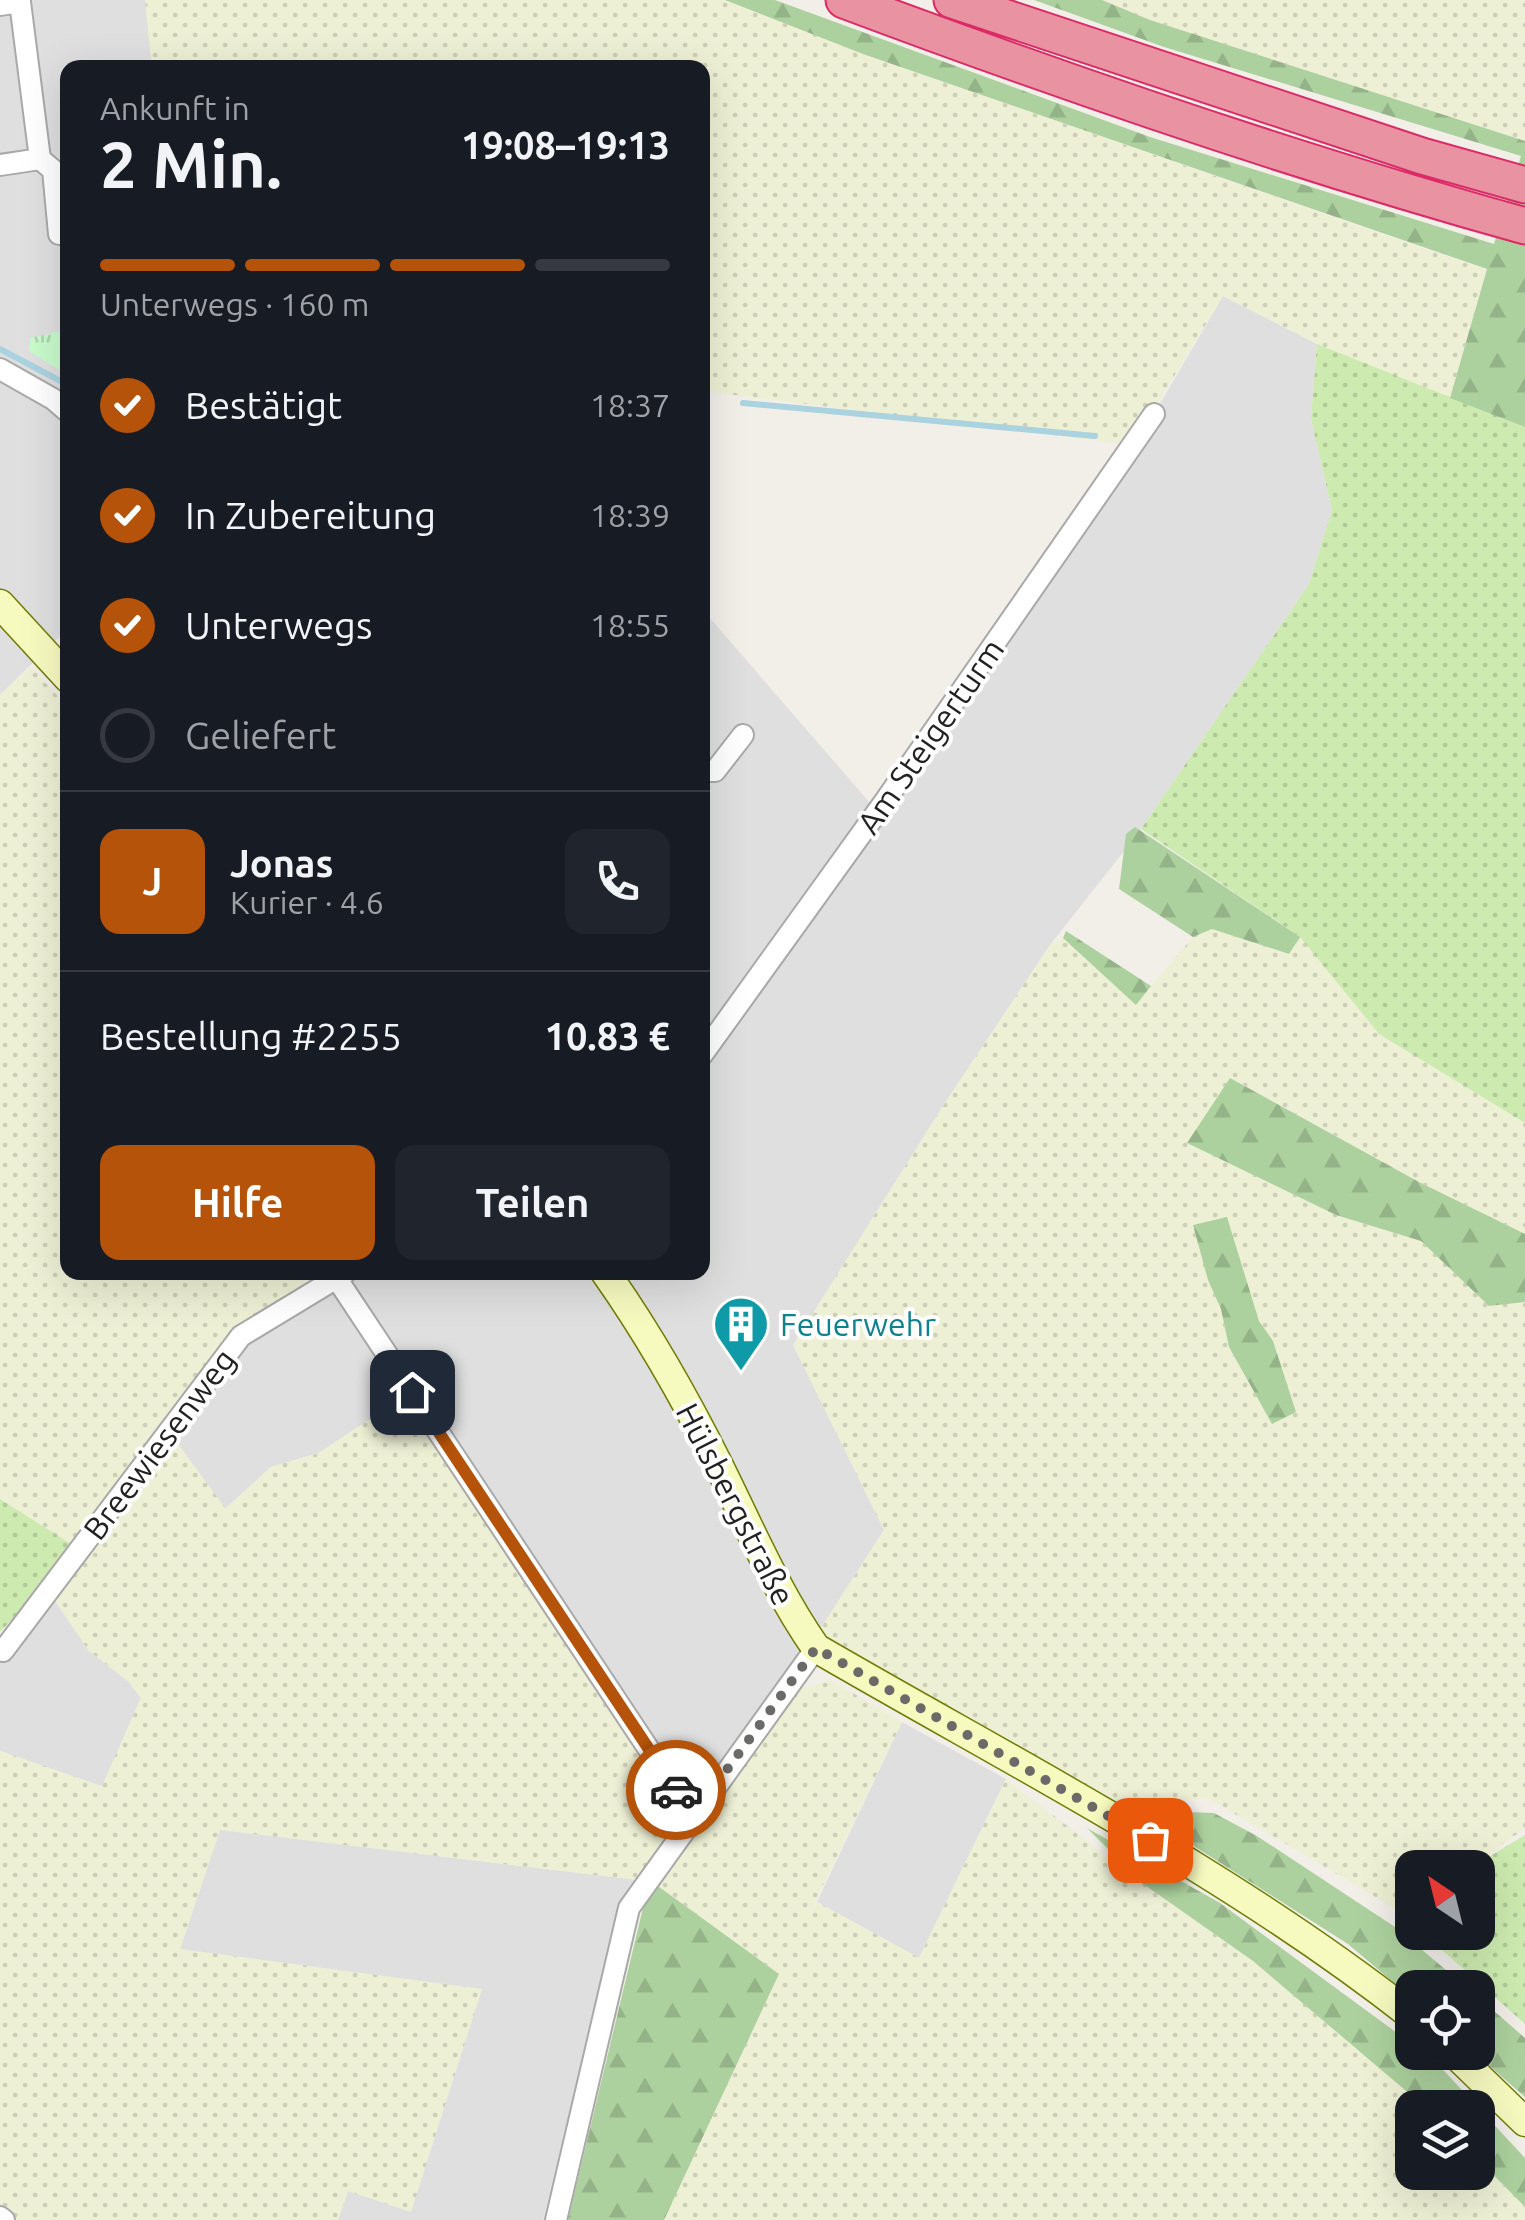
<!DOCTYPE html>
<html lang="de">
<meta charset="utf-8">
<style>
:root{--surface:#171b24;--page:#20242c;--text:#f1f3f6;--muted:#9ea1a6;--line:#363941;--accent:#b45309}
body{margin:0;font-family:Ubuntu,sans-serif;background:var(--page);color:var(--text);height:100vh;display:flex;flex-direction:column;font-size:38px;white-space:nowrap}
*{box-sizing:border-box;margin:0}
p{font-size:32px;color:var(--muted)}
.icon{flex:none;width:55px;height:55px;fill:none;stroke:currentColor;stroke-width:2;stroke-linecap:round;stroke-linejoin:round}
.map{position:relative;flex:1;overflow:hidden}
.drawer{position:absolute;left:60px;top:60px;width:650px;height:1220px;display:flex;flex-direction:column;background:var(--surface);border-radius:20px;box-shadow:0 10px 40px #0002}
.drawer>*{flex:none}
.needle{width:65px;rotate:325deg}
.controls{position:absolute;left:1395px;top:1850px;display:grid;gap:20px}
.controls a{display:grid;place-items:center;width:100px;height:100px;border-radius:20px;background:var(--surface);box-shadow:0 10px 40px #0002;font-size:50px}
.pin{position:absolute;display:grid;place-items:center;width:85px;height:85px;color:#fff;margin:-42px;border-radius:20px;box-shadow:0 5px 15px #0006}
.courier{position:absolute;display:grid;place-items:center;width:100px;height:100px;margin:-50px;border:8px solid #b45309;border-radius:50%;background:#fff;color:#222;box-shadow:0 2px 12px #0007}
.headline em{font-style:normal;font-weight:600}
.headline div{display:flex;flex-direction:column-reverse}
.headline{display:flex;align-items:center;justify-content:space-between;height:170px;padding:0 40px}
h1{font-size:65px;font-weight:600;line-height:75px}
.bar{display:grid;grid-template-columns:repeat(4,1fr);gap:15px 10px;align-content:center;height:120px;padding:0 40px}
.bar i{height:12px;border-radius:8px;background:var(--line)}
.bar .current{background:var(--accent)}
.bar p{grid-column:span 4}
.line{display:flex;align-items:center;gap:25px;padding:0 40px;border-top:2px solid var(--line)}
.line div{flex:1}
.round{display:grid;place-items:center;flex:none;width:105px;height:105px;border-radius:20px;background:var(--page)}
ol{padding:0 40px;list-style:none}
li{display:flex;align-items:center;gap:30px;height:110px}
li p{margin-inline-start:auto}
li .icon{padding:10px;border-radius:50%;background:var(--accent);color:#fff;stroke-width:4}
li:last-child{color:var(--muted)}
li i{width:55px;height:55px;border:5px solid var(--line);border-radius:50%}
.primary-button{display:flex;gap:20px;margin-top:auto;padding:20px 40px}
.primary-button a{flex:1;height:115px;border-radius:20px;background:var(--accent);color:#fff;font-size:40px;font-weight:600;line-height:115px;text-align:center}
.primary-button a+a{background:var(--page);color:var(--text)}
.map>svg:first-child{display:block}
.residential{fill:#e0dfdf}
.farmland{fill:url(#farmland-dots);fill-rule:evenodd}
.grass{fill:url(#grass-dots)}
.forest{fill:url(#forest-firs)}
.park{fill:url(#park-tufts)}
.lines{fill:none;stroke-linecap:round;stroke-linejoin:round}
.stream{stroke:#aad3df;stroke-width:6}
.street-casing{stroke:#a9a9a9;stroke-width:24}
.secondary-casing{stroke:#707d05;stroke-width:31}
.highway-casing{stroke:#dc2a67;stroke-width:39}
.street{stroke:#fff;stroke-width:20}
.secondary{stroke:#f7fabf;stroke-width:28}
.highway{stroke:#e892a2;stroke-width:35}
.done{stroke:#6b6a68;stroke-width:10;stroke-dasharray:0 18}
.route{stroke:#b45309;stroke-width:12}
.labels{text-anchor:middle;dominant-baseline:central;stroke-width:8;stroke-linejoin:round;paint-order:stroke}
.street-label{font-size:32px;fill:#222;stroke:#fff}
.culture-label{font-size:32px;fill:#0d838f;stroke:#fff;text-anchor:start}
</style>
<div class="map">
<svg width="1525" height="2220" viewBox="0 0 1525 2220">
<defs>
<pattern id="farmland-dots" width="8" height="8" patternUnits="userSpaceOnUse" patternTransform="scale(2.5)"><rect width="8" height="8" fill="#eef0d5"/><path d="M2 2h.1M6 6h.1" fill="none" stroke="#ccceb7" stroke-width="1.8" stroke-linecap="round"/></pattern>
<pattern id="grass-dots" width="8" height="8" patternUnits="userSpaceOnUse" patternTransform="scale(2.5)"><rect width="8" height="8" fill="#cdebb0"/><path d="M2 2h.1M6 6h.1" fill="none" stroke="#b0c997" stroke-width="1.8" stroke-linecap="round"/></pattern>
<pattern id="forest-firs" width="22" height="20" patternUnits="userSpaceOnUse" patternTransform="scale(2.5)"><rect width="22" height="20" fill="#add19e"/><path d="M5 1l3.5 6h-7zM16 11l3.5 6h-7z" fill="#95b388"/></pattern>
<pattern id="park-tufts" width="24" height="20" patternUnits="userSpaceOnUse" patternTransform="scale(2.5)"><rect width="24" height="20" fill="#c8facc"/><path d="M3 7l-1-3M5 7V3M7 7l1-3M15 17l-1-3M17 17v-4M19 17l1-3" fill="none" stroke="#acd6af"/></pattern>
</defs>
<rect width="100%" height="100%" fill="#f2efe9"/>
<path class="residential" d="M0,0H145L152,67L68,68L67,646L59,637L0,695Z
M1223,296L1317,344L1311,419L1332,510L1309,584L1139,832L1050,945L943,1106L794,1344L884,1530L814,1639L701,1791L692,1795L683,1791L415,1389L319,1453L271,1467L225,1509L172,1436L252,1334L363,1273L702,1272L703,610L877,811L1154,414Z
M54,1599L89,1651L128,1681L141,1698L102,1787L0,1751V1655L13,1654Z
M902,1722L1006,1779L919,1958L817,1902Z
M220,1829L638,1880L616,1919L543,2220H338L348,2191L411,2211L180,1949Z"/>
<path class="farmland" d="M145,0H725L863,54L1486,270L1450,398L1317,344L1223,296L1132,445L703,391L702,68L152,67Z
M1102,0H1525V141L1150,20Z
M31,667L67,706L68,1272L319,1273L237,1328L71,1544L0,1499V695Z
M1212,929L1288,954L1300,937L1379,1034L1525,1123V1234L1419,1182L1231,1078L1187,1143L1336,1215L1421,1241L1489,1305L1525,1302V1828L1472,1867L1412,1868V1905L1401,1912L1208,1798L1177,1801L1148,1817L819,1645L814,1639L884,1530L793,1345L943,1106L1050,945L1063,938L1136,1004L1193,937ZM1227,1217L1259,1322L1273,1341L1272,1424L1229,1347L1221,1309L1208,1280Z
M406,1395L683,1810L638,1880L220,1830L180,1949L482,1989L411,2212L348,2191L338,2220H15L0,2208V1751L102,1786L141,1698L128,1681L89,1651L54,1599L172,1436L226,1509L271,1467L319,1453Z
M831,1680L902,1722L808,1917L817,1902L919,1958L1006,1779L1142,1883L1253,1961L1405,2087L1425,2107L1412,2108V2172H1478V2159L1525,2207V2220H664L779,1974L655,1884L800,1689Z"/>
<path class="grass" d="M1317,344L1525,427V1123L1379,1034L1300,937L1141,829L1309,584L1332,510L1311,419Z
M0,1499L71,1544L42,1587L0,1632Z
M1525,1835V2024L1423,1933L1478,1932V1868L1472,1867Z"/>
<path class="forest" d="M725,0H775L1150,137L1494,244L1521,156L1164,47L1034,0H1102L1150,20L1525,141V427L1450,398L1487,269L863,54Z
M1135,827L1300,937L1289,954L1212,929L1193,937L1119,889L1126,834Z
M1066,931L1151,986L1136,1005L1063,938Z
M1230,1078L1419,1182L1525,1234V1302L1489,1306L1421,1241L1336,1215L1187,1143Z
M1227,1217L1259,1321L1273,1341L1296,1412L1272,1424L1229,1347L1221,1309L1208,1280L1193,1225Z
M1187,1812L1214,1813L1257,1836L1395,1927L1466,1987L1412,1988V1998L1348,1944L1175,1834V1820Z
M1087,1828L1220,1903L1412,2044V2052L1424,2053L1434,2060L1525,2158V2207L1478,2159V2108L1425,2107L1253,1961L1142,1883Z
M655,1884L779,1974L664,2220H568L643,1908Z
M1478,1997L1525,2038V2097L1475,2053Z"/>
<path class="park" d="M67,330H68L67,375L29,351L30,338Z"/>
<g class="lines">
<path class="stream" d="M0,349L68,385
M743,403L1095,436"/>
<g class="street-casing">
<path id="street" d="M0,5L20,2L40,159L0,165
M40,159L53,170L59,234L68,233
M0,369L53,399L68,412
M702,771H715L743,735
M702,1055L885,801L1154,414
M337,1279L693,1816
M3,1651L241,1336L345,1273
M0,2217L4,2220
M556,2220L629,1908L816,1648"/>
</g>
<g class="secondary-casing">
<path id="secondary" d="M0,604L68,678
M605,1272C648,1333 685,1398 718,1464C749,1526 776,1591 816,1648C1017,1765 1229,1872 1412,2016
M1453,2052L1525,2122"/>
</g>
<g class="highway-casing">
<path id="highway" d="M844,0C1068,84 1295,162 1525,226
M952,0L1422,156L1525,185"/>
</g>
<use href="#street" class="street"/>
<use href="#secondary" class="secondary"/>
<use href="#highway" class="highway"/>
</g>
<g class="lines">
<path class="done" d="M676,1790L693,1816L816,1648L1150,1840"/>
<path class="route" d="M412,1392L676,1790"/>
</g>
<defs>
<g id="building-pin" transform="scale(2.875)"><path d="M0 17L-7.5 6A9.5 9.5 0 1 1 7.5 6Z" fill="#0f9aa8" stroke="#fff"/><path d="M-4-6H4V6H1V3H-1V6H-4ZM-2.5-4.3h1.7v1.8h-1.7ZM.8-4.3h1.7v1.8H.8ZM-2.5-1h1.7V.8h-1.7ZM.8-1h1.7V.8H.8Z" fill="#fff"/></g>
</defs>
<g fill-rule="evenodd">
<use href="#building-pin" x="741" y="1324"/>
</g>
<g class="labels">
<g class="street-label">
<text transform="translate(930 736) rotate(-55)">Am Steigerturm</text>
<text transform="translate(159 1444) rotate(-53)">Breewiesenweg</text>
<text transform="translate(736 1504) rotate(63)">Hülsbergstraße</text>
</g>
<g class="culture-label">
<text x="780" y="1324">Feuerwehr</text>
</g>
</g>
</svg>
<div class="controls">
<a><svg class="needle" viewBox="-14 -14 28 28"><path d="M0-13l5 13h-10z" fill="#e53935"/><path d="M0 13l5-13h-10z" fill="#9ea1a6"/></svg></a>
<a><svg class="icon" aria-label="locate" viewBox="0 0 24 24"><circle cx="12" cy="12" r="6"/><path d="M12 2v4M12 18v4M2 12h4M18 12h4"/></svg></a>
<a><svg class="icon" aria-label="layers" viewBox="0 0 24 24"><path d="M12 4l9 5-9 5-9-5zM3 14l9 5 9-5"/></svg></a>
</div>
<div class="pin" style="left:1150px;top:1840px;background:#ea580c"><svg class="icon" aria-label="bag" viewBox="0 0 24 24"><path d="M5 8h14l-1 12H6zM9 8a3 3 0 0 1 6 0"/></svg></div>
<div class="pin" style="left:412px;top:1392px;background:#1f2937"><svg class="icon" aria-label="home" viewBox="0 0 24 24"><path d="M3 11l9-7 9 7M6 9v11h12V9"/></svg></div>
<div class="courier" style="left:676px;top:1790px"><svg class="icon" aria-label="car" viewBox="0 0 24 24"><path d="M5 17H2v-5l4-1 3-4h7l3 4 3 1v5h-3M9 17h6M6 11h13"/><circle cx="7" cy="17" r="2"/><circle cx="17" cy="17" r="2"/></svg></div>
<section class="drawer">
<div class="headline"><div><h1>2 Min.</h1><p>Ankunft in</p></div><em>19:08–19:13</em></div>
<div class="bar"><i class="current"></i><i class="current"></i><i class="current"></i><i></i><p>Unterwegs · 160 m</p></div>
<ol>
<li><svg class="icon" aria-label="check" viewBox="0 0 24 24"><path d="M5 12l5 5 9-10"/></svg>Bestätigt<p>18:37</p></li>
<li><svg class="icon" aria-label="check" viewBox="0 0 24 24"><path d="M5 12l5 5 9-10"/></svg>In Zubereitung<p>18:39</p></li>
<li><svg class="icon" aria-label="check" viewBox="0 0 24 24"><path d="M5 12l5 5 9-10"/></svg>Unterwegs<p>18:55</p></li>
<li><i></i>Geliefert</li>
</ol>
<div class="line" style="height:180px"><b class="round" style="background:var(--accent);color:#fff">J</b><div><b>Jonas</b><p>Kurier · 4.6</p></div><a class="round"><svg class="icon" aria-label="phone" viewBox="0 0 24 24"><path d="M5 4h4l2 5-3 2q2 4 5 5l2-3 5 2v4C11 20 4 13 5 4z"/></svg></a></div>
<div class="line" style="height:130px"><div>Bestellung #2255</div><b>10.83 €</b></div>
<div class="primary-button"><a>Hilfe</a><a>Teilen</a></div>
</section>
</div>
